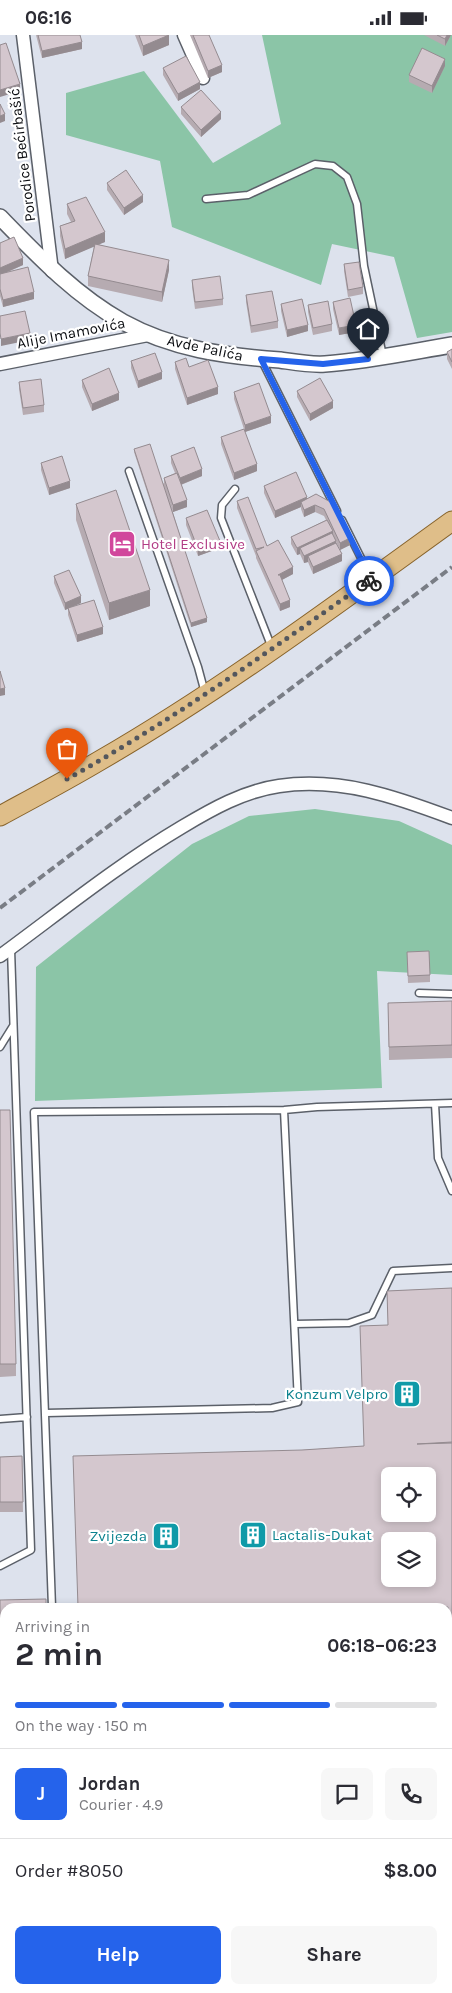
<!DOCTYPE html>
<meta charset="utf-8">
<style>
:root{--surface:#fff;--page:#f7f7f7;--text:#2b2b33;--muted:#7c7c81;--line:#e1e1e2;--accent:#2563eb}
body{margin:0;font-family:Karla,sans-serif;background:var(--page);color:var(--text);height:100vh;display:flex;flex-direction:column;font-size:19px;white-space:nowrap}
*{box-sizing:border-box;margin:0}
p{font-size:16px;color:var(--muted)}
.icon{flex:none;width:28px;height:28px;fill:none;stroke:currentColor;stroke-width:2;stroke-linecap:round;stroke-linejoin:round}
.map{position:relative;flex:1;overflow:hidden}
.panel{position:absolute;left:0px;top:1568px;width:452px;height:391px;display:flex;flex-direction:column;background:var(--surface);border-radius:15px 15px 0 0;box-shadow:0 2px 8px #0003}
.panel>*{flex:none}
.controls{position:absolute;left:381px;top:1432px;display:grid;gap:10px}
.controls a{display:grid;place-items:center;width:55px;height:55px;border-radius:8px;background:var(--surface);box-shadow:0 2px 8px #0003;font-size:25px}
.pin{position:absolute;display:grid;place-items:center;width:42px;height:42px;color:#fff;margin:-51px -21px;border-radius:50% 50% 50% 0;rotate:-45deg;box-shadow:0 0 5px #0007}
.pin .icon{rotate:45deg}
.courier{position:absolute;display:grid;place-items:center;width:50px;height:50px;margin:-25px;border:4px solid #2563eb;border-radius:50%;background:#fff;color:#222;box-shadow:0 1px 6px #0007}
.summary em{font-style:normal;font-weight:700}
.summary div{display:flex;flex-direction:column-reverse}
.summary{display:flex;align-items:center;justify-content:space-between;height:85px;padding:0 15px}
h1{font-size:32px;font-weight:700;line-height:38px}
.bar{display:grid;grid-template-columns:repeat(4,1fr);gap:8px 5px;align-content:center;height:60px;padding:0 15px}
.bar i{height:6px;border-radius:4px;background:var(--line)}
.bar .active{background:var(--accent)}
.bar p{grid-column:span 4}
.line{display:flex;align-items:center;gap:12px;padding:0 15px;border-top:1px solid var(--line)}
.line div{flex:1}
.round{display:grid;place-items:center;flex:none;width:52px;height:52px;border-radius:8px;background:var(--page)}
.action{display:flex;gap:10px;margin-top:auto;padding:10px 15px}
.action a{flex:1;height:58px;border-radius:8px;background:var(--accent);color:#fff;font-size:20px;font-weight:700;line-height:58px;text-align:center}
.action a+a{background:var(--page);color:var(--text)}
.status{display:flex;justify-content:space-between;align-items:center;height:35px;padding:0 25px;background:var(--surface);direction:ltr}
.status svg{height:14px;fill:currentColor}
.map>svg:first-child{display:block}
.green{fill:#8bc5a7}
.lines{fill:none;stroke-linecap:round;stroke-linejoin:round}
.service-casing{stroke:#5b6069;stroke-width:9}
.minor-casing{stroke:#5b6069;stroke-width:15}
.tertiary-casing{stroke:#5b6069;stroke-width:18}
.primary-casing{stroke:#87632b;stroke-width:21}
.service{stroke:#fff;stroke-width:6}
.minor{stroke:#fff;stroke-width:12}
.tertiary{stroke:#fff;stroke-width:15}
.primary{stroke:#dfbe89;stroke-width:19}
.rail{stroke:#797d85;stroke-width:4;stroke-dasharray:8 4;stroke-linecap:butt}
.wall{fill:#b6abb1}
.shaded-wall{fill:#948b90}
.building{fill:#d4c7ce;stroke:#948b90;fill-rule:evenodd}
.done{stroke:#54575d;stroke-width:5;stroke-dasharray:0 9}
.route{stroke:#2563eb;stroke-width:6}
.labels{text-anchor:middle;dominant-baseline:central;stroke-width:4.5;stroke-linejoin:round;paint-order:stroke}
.street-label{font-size:15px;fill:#0a0c10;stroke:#fff}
.hotel-label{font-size:15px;fill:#b23c85;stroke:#fff;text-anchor:start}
.culture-label{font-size:15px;fill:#0d838f;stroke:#fff;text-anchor:end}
</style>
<div class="status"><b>06:16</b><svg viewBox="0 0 49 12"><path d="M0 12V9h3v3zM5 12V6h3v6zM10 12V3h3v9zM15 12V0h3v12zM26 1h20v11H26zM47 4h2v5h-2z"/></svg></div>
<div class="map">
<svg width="452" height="1958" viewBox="0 0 452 1958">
<rect width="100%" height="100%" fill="#dde2ed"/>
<path class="green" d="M262,0H452V297L417,303L394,222L332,209L321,250L172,192L160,126L66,100V58L144,36L213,128L281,89Z
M315,774L399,786L452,810V940L377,936L382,1053L35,1066L36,932L192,809L249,781Z"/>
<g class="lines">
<g class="service-casing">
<path id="service" d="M206,164L248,160L315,129L333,131L347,142L357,169L364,231L383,321
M261,324L337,476
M129,436L198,632L205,658
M235,454L222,470L221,483L272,613
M342,485L371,543
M419,958L452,959
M0,1012L13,991
M435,1069L438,1123L452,1156
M295,1289L349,1288L372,1280L393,1236L452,1233
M46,1378L272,1373L298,1367L284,1075
M0,1384L27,1382
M0,1531L31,1515L11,914
M52,1572L34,1077L284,1075L317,1072L452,1068
M448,1752H452
M62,1958L64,1954"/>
</g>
<g class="minor-casing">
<path id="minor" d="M23,0L52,236
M184,0L203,43
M0,329L148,300
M0,921C60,877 118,830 182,792C212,774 244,756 279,751C340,742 396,762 452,783"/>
</g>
<g class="tertiary-casing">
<path id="tertiary" d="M0,182C38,221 75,260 123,287C172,314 225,321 280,325C294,327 310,330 325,329C368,326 410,317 452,310"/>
</g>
<g class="primary-casing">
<path id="primary" d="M0,781C33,763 67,745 99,726C222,655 337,569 452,486"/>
</g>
<use href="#service" class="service"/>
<use href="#minor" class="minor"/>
<use href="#tertiary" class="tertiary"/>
<use href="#primary" class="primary"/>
<path class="rail" d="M0,873L452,532"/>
</g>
<path class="wall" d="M36,0H80L82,14L42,23Z
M135,0H169V10L143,21Z
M190,0H209L222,37L208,43Z
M424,0H451L445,11Z
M445,31L432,58L409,47V40Z
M163,33L200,54L178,66L163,40Z
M181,72L221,84L201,102L181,79Z
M107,148L143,167L124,180L107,155Z
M67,169L105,207L98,209L169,235L162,267L88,251V241L94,211L65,224L60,201V191L71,187L67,179Z
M0,208L23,230L6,238L34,264L3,272L0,261Z
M344,229L363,252V259L348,262L344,236Z
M192,245L223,264V270L195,274L192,252Z
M246,260L278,286V293L251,298L246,267Z
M333,267L356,297L339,300L333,274Z
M281,269L308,296L287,302L281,276Z
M308,270L332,289V296L313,300L308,277Z
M452,314V334L447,324V317Z
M131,326L162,344L138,353L131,333Z
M175,327L189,332L218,359L187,370L175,334Z
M82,345L119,365L92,376L82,352Z
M19,347L44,370V377L23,380L19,354Z
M297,356L333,373L310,386L297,362Z
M234,357L271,388L245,397L234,364Z
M221,402L257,436L234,445L221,409Z
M134,414L164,449V443L175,438L171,428V421L202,441L181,450L187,472L173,477L166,455L207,587L191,592L134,417Z
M41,428L70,453L49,460L41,435Z
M264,451L307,464L316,459L350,510L340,515L336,507L342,526L313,539L308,527L304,528L300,519L297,520L291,509V502L326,485L324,481L315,477L304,482L301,474V472L275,483L264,458Z
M237,466L267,511L293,539L282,545L290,572L280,576L256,523V521L237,473Z
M76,469L150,571L109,585L76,485Z
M186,483L220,513L198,521L186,490Z
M54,541L81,568L68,573L103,599L77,607L68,580V574L65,575L54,548Z
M407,924L430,940V947L408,948Z
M452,966V1023L389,1025L388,968Z
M0,1075L16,1329V1341L0,1342Z
M452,1253V1675H448V1572L302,1415L364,1411L388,1290L387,1256Z
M22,1421L23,1477H0V1422Z"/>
<path class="shaded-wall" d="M169,0V10L143,21V11Z
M447,0H451L445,11V4Z
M82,7V14L42,23V16Z
M445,24V31L432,58V51Z
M222,30V37L208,43V36Z
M200,47V54L178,66V59Z
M20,49V56L0,62V55Z
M221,77V84L201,102V95Z
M5,79V86L0,88V81Z
M143,160V167L124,180V173Z
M105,197V207L65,224V214Z
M23,223V230L0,240V233Z
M169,225V235L162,267V257Z
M34,257V264L3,272V265Z
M308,290V296L287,302V295Z
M356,290V297L339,300V293Z
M30,298V305L1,311V304Z
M162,337V344L138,353V346Z
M218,352V359L187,370V363Z
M119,358V365L92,376V369Z
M333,366V373L310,386V379Z
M271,381V388L245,397V390Z
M257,429V436L234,445V438Z
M202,434V441L180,450V443Z
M70,446V453L49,460V453Z
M307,462V469L301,467V472L275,483V476Z
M187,465V472L173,477V470Z
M315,470V477L304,482V475Z
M333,496V503L300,513V519L297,520V513Z
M350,503V510L340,515V508Z
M220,506V513L198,521V514Z
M336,506V513L308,521V527L304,528V521Z
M342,519V526L313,539V532Z
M293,532V539L278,547V540Z
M150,555V571L109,585V568Z
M81,561V568L65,575V568Z
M290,565V572L280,576V569Z
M207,583V587L191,592V588Z
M103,592V599L77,607V600Z
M5,653V660L0,661V654Z"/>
<path class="building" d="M38,0H80L82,7L42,16Z
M139,0H169L143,11Z
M193,0H209L222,30L208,36Z
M437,0H447L445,4Z
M6,8L20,49L0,55V10Z
M422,13L445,24L432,51L409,40Z
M186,21L200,47L178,59L163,33Z
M201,55L221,77L201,95L181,72Z
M0,69L5,79L0,81Z
M126,135L143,160L124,173L107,148Z
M86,162L105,197L65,214L60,191L75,186L67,169Z
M14,202L23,223L0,233V208Z
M95,209L169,225L162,257L88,241Z
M359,227L363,252L348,255L344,229Z
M28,232L34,257L3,265L0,254V239Z
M220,241L223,264L195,267L192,245Z
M272,256L278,286L251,291L246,260Z
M350,263L356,290L339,293L333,267Z
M302,264L308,290L287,295L281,269Z
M328,266L332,289L313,293L308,270Z
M25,276L30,298L1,304L0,298V281Z
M452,314V327L447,317Z
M155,318L162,337L138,346L131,326Z
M186,323L189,332L208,325L218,352L187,363L175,327Z
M109,333L119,358L92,369L82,345Z
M320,343L333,366L310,379L297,356Z
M41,344L44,370L23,373L19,347Z
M259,348L271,381L245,390L234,357Z
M244,394L257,429L234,438L221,402Z
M150,409L207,583L191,588L134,414Z
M194,412L202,434L180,443L171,421Z
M62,421L70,446L49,453L41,428Z
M296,437L307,462L275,476L264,451Z
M177,438L187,465L173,470L164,443Z
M116,455L150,555L109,568L76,469Z
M316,459L334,469L350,503L340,508L324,474L315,470L304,475L301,467Z
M248,462L267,511L278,505L293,532L278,540H280L290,565L280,569L256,516L264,512L256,514L237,466Z
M207,475L220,506L198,514L186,483Z
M327,485L333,496L297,513L291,502Z
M332,498L336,506L304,521L300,513Z
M336,508L342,519L313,532L308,521Z
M69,535L81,561L65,568L54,541Z
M94,565L103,592L77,600L68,573Z
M0,636L5,653L0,654Z
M429,916L430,940L408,941L407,917Z
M452,966V1010L389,1012L388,968Z
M0,1075H10L16,1329H0Z
M452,1253V1407L417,1409L452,1408V1665H448V1572H78L73,1421L302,1415L364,1411L360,1291L388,1290L387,1256ZM390,1441H428V1479H390ZM390,1506H428V1544H390Z
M22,1421L23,1467H0V1422Z
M46,1564V1572H5V1940L0,1783V1565Z
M448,1784H452V1958H86V1954H448Z"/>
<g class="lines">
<path class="done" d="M67,744C172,686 270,615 369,546"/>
<path class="route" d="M368,324L323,329L261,324L371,544L369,546"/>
</g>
<defs>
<g id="hotel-square" transform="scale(1.4375)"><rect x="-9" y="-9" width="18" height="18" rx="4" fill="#d1479c" stroke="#fff"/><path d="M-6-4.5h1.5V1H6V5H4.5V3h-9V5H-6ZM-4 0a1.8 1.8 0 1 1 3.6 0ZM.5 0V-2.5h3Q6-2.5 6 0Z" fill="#fff"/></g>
<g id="building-square" transform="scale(1.4375)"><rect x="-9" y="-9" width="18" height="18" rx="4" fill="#0f9aa8" stroke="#fff"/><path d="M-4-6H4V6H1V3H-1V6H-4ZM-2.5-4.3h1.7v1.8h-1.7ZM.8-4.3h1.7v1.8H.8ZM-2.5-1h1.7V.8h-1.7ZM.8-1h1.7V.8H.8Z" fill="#fff"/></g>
</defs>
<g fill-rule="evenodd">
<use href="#hotel-square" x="122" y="509"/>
<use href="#building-square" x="407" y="1359"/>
<use href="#building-square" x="253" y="1500"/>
<use href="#building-square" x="166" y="1501"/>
</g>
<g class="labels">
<g class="street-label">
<text transform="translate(22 120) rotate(-97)">Porodice Bećirbašić</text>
<text transform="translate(71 298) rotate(-11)">Alije Imamovića</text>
<text transform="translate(205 313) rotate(12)">Avde Palića</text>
</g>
<g class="hotel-label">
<text x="141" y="509">Hotel Exclusive</text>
</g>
<g class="culture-label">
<text x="388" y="1359">Konzum Velpro</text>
<text x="272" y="1500" text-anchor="start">Lactalis-Dukat</text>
<text x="147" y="1501">Zvijezda</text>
</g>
</g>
</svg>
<div class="controls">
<a><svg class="icon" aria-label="locate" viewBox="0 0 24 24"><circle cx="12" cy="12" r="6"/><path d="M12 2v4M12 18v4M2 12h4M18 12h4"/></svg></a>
<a><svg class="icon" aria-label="layers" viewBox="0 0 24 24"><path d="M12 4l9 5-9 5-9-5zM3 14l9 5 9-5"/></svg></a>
</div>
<div class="pin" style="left:67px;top:744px;background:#ea580c"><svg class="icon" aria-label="bag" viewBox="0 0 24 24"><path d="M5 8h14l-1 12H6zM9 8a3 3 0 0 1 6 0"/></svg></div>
<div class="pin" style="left:368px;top:324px;background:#1f2937"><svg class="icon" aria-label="home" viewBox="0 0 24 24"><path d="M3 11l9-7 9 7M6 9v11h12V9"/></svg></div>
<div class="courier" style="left:369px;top:546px"><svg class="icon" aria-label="bike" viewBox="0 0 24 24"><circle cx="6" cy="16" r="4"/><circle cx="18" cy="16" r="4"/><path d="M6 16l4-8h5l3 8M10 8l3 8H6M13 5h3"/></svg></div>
<section class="panel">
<div class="summary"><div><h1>2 min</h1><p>Arriving in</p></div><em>06:18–06:23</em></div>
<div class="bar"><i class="active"></i><i class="active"></i><i class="active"></i><i></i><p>On the way · 150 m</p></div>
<div class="line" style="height:90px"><b class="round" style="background:var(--accent);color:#fff">J</b><div><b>Jordan</b><p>Courier · 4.9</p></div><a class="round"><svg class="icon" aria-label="chat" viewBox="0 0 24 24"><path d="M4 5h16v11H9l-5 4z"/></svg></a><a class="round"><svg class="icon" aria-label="phone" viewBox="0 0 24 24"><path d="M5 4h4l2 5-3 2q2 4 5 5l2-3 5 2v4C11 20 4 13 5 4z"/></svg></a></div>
<div class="line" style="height:65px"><div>Order #8050</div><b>$8.00</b></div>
<div class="action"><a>Help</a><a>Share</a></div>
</section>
</div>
